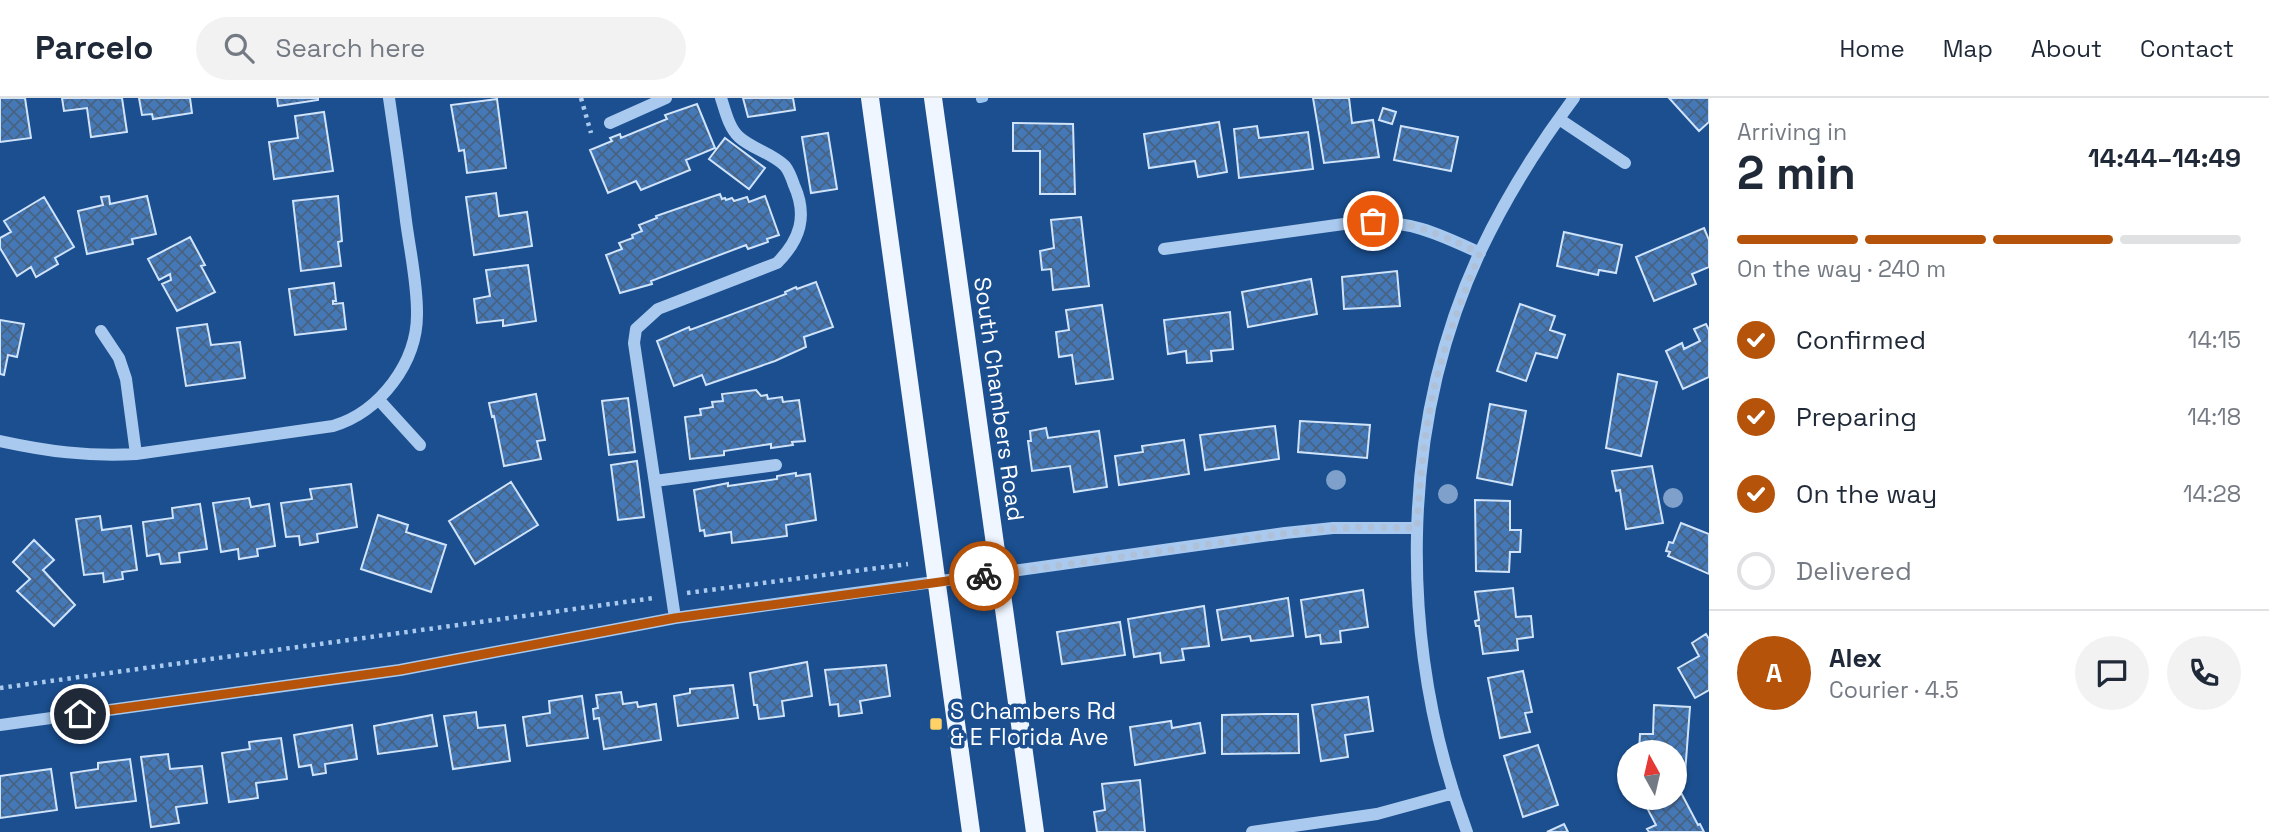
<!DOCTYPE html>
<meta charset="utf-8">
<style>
:root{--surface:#fff;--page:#f2f2f3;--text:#1f2937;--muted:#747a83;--line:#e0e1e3;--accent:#b45309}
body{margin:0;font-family:"Space Grotesk",sans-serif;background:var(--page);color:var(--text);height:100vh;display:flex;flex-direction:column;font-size:26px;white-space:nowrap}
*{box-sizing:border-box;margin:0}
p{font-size:23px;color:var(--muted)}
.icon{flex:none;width:38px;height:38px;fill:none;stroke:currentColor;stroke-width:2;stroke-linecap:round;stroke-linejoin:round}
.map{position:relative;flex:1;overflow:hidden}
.drawer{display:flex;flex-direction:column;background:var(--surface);width:560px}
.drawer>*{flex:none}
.needle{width:46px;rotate:352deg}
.fabs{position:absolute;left:1617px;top:642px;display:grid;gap:14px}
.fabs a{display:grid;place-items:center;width:70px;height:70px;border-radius:50%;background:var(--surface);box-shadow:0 2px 5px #0004;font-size:35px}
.pin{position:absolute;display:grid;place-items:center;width:60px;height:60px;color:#fff;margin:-30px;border:4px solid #fff;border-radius:50%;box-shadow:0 2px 7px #0007}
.courier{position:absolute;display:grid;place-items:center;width:70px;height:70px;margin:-35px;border:5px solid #b45309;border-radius:50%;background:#fff;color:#222;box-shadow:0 2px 9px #0007}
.head em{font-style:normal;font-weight:800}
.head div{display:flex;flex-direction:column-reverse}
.head{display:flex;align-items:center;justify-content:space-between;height:119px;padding:0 28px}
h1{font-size:46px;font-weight:800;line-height:52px}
.bar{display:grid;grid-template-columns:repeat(4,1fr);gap:10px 7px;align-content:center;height:84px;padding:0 28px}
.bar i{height:9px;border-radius:5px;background:var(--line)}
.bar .selected{background:var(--accent)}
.bar p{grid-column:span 4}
.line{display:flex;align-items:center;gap:18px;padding:0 28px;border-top:2px solid var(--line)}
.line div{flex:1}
.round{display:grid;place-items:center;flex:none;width:74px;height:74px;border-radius:37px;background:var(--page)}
ol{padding:0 28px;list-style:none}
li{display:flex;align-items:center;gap:21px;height:77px}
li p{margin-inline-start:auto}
li .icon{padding:7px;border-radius:50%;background:var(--accent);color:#fff;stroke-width:4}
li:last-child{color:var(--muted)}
li i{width:38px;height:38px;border:4px solid var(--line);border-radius:50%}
header{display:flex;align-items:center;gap:42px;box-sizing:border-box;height:98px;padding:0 35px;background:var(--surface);border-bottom:2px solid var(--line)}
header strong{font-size:33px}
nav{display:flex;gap:38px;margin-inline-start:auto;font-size:24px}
.search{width:490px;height:63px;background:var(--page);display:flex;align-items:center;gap:18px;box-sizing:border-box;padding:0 24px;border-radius:38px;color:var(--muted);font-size:26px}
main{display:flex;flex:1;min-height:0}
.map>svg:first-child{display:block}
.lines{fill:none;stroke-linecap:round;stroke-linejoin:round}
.stream{stroke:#9cc4f0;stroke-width:8}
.building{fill:url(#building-cross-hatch);stroke:#cfe3fa;stroke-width:2}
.path{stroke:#a9c9ee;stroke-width:4.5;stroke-dasharray:3.5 5;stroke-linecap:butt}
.minor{stroke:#a9c9ee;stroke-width:12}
.major{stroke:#f0f6ff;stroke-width:18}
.tree{fill:#7ea0ca}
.done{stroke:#afc1d8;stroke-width:7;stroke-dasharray:0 12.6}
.route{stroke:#b45309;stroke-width:9}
.poi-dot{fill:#ffd166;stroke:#1b4f8f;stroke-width:2.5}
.labels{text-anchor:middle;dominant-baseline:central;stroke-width:7;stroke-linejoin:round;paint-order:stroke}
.street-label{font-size:23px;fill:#fff;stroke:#1b4f8f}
.poi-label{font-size:23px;fill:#fff;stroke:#1b4f8f;text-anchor:start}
</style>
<header>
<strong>Parcelo</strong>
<div class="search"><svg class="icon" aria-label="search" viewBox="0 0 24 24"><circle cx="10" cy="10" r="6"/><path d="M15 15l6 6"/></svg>Search here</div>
<nav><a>Home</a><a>Map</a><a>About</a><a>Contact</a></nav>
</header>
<main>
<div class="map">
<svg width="1709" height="734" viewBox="0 0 1709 734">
<defs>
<pattern id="building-cross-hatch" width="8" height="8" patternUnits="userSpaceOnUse" patternTransform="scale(1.75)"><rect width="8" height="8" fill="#4478b7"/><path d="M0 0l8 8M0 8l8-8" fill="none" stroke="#486282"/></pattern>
</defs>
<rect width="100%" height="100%" fill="#1b4f8f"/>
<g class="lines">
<path class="stream" d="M980,1L984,0"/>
</g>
<path class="building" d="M0,0H25L31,40L0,44Z
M62,0H122L127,34L91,39L87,10L64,13Z
M139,0H190L192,15L153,21L152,16L142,17Z
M277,0H318V2L278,8Z
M743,0H793L795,12L748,19Z
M1313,0H1349L1352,25L1373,22L1379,59L1324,65Z
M1669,0H1709V24L1699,33Z
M497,1L506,70L467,75L464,52L459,53L451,7Z
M697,6L715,50L686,62L690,72L641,92L636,83L608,95L590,52L612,43L610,40L620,36L621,40L667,21L665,17Z
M1383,10L1396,14L1392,26L1379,22Z
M324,14L333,73L274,81L269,44L298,40L295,18Z
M1219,24L1227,74L1198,79L1195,63L1149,70L1144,36Z
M1013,25L1073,26L1075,96H1040V53H1013Z
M1257,28L1259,40L1308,34L1313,71L1239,80L1234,31Z
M1401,28L1458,39L1451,73L1394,62Z
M828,35L837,91L811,95L802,39Z
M725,40L765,70L749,91L709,61Z
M496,95L499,118L527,114L532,148L474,157L466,99Z
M720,96L722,101L725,100L726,102L732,100L734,103L747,99L749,104L765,98L779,137L767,141L768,144L748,151L746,147L651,183L652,186L620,195L606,157L622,151L619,145L633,140L632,137L642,133L639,127L657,120L656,118Z
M109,98L110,106L147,98L156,136L132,141L133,146L87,156L78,113L103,107L101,99Z
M338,98L342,143L338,144L341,168L301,173L293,103Z
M44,99L74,149L55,160L58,166L36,179L31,169L17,178L0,150V140L11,134L4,123Z
M1081,119L1089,188L1053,192L1051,171L1042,172L1040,153L1054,150L1051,122Z
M1704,130L1709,142V169L1692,176L1696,186L1654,203L1636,159Z
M1564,134L1622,147L1616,175L1599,172L1598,177L1557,168Z
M190,139L205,167L201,168L215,194L177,213L162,186L171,182L170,176L159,182L148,161Z
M528,167L536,223L503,228V222L477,225L474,201L490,198L486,172Z
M1397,173L1400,208L1344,211L1342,179Z
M1311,181L1317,216L1248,229L1242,194Z
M816,184L833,229L804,239L806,249L775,263L706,287L702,277L674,288L657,243L689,229L690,232L786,196L785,194L796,189L797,191Z
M334,185L336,203H333V206L343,205L346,231L295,237L289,191Z
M1520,206L1555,218L1550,232L1565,237L1557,260L1536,255L1526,283L1497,273Z
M1102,207L1113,281L1076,286L1072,257L1059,259L1056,234L1069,232L1066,212Z
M1230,214L1233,251L1211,253L1212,263L1187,265L1186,253L1168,256L1164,222Z
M0,222L24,226L17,259L8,257L4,277L0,276Z
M207,226L211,247L240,244L245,280L186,288L177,230Z
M1706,226L1709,232V279L1683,291L1666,253L1682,245L1684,251L1700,243L1694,231Z
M1618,276L1657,284L1641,358L1606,350Z
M756,292L761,298L767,297L768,301L782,299L783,304L799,302L805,343L792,344L793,347L771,350V346L724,353V357L690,361L685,319L701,317L700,311L713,309L712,304L723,303L722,296Z
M536,296L545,342L537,343L541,361L504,368L494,318L492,319L489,305Z
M628,300L635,354L609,357L602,303Z
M1490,306L1526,313L1512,387L1477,380Z
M1300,323L1370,327L1367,360L1298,354Z
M1275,328L1279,361L1205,372L1200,337Z
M1046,330L1048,340L1099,333L1107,389L1074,394L1070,368L1032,373L1028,343H1031L1030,333Z
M1184,342L1189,376L1119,387L1115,358L1143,354L1142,348Z
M637,363L644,419L618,422L611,367Z
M1652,368L1663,425L1626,431L1620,392L1616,393L1612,373Z
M796,375V378L810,376L816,422L786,427L787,438L732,445L731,434L705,438L704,432L700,433L694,392L728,385V388L777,381V378Z
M511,384L538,427L475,466L449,423Z
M351,386L357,429L317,436L318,444L300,447L299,438L286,439L281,405L312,401L310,391Z
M249,400L251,409L269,406L275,448L257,451L258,458L239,461L238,451L221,454L213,405Z
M1475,402L1510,403V432H1521L1520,454H1510L1509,474L1476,473Z
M200,406L207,451L179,455L180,464L161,466L159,456L147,458L143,424L173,420L172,410Z
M378,417L408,427L406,434L446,447L431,494L361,471Z
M100,418L102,432L131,428L137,472L122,474L123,481L104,484L103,475L84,477L76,421Z
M1681,425L1709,436V476L1668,458L1670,454L1666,453L1669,444L1673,445Z
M34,442L54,462L43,472L75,507L54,528L17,493L30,481L13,464Z
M1513,490L1516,519L1531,518L1533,539L1517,541L1518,552L1483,556L1479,528H1476L1475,523L1479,522L1475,494Z
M1363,492L1368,529L1340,533L1341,544L1321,546L1320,537L1306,539L1301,502Z
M1288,500L1293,538L1251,543L1250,538L1222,542L1217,512Z
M1204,508L1209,548L1182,551L1184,562L1161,565L1160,555L1134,559L1128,521Z
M1120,524L1125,557L1062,566L1057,534Z
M1706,536L1709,541V592L1695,600L1678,570L1699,558L1692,545Z
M807,564L812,598L782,603L784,618L759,621L757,607H754L750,575Z
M886,567L890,598L860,603L862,615L839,618L838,606L830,607L825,572Z
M1523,573L1532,614L1525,615L1530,634L1500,640L1488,580Z
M733,587L738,620L678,628L674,598L690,595V591Z
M621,594L623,606L637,604L638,609L656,606L661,642L604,651L599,620L594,621L593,611L598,610L596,597Z
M582,598L588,640L527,648L523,619L550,615L549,603Z
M1368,599L1373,633L1345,637L1348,659L1321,663L1312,607Z
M1654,607L1690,609L1685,676H1675V654H1639L1640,636H1653Z
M476,614L478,630L505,627L510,663L453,671L444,618Z
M1266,616H1298L1299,655L1222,656V617Z
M432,617L437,648L378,656L374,628Z
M1171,623L1172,630L1200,625L1205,655L1135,667L1130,629Z
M352,627L357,661L325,666L326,675L313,677L311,667L299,669L294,637Z
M281,640L287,681L256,685L258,700L229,704L222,655L250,651L249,644Z
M1538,647L1558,707L1523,719L1504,658Z
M168,656L170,671L202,668L207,705L176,709L179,725L151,729L141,659Z
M130,661L136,703L76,710L71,675L98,671V665Z
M51,671L57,712L0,720V678Z
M1140,682L1145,734H1097L1094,714L1105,712L1102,686Z
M1678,689L1698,727L1700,726L1704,734H1649L1647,731L1656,727L1645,706L1657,700H1675V691Z
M1564,726L1568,734H1547Z"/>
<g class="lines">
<path class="path" d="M581,0L591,35
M687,495L908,466
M0,590L654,500"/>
<path class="minor" d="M1559,21L1625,65
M610,25L666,0
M1164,151L1358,124C1409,122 1435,134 1480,155
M101,233L119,260L126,281L136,356
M379,302L420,347
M0,343C46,353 89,359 136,356L333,328C380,314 418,264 417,214C417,184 410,153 406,123C401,82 395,41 389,0
M655,383L776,367
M675,520L634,245L636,231L658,211L777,165C800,142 808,118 794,87C792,81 789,73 785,68C772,55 752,51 739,39C729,30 725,12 721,0
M0,627L400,572L675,520L1285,435L1333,430H1417
M1252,734L1377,716L1454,695
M1467,734C1399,551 1397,333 1480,154C1506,99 1538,48 1574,0"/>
<path class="major" d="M870,0L971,734
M933,0L1035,734"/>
</g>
<g class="tree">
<circle cx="1336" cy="382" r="10"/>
<circle cx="1448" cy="396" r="10"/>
<circle cx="1673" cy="400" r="10"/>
</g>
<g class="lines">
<path class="done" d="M984,478L1310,432L1361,429L1417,430C1420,382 1424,334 1435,287C1446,241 1463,198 1480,155C1445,139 1412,122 1373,123"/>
<path class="route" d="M80,616L400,572L675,520L984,478"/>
</g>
<rect class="poi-dot" x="929" y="619" width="14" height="14" rx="3.5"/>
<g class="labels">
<g class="street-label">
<text transform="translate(999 301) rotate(82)">South Chambers Road</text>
</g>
<g class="poi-label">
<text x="950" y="613">S Chambers Rd<tspan x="950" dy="26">&amp; E Florida Ave</tspan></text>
</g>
</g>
</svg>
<div class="fabs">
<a><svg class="needle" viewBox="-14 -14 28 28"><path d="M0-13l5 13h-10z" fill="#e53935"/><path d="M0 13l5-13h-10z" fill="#747a83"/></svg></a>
</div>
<div class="pin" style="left:1373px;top:123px;background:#ea580c"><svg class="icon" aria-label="bag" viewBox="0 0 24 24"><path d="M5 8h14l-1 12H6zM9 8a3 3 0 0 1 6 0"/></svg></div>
<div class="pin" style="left:80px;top:616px;background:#1f2937"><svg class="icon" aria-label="home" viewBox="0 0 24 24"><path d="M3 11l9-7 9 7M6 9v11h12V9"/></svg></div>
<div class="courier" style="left:984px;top:478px"><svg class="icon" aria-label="bike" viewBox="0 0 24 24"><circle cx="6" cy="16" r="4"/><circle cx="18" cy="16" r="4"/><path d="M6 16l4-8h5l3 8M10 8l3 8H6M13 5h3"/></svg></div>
</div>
<section class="drawer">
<div class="head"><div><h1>2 min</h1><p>Arriving in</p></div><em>14:44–14:49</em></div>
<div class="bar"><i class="selected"></i><i class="selected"></i><i class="selected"></i><i></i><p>On the way · 240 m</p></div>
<ol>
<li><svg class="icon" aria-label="check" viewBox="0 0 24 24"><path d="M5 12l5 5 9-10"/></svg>Confirmed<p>14:15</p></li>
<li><svg class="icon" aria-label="check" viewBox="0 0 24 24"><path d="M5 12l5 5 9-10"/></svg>Preparing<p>14:18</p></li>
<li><svg class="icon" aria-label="check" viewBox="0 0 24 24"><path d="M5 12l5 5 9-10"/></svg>On the way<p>14:28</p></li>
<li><i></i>Delivered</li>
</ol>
<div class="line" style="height:126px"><b class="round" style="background:var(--accent);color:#fff">A</b><div><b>Alex</b><p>Courier · 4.5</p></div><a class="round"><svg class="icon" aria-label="chat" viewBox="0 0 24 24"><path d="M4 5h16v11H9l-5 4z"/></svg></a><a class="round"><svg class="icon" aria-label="phone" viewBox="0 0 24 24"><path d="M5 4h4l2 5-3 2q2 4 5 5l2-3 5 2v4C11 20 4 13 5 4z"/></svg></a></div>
</section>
</main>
